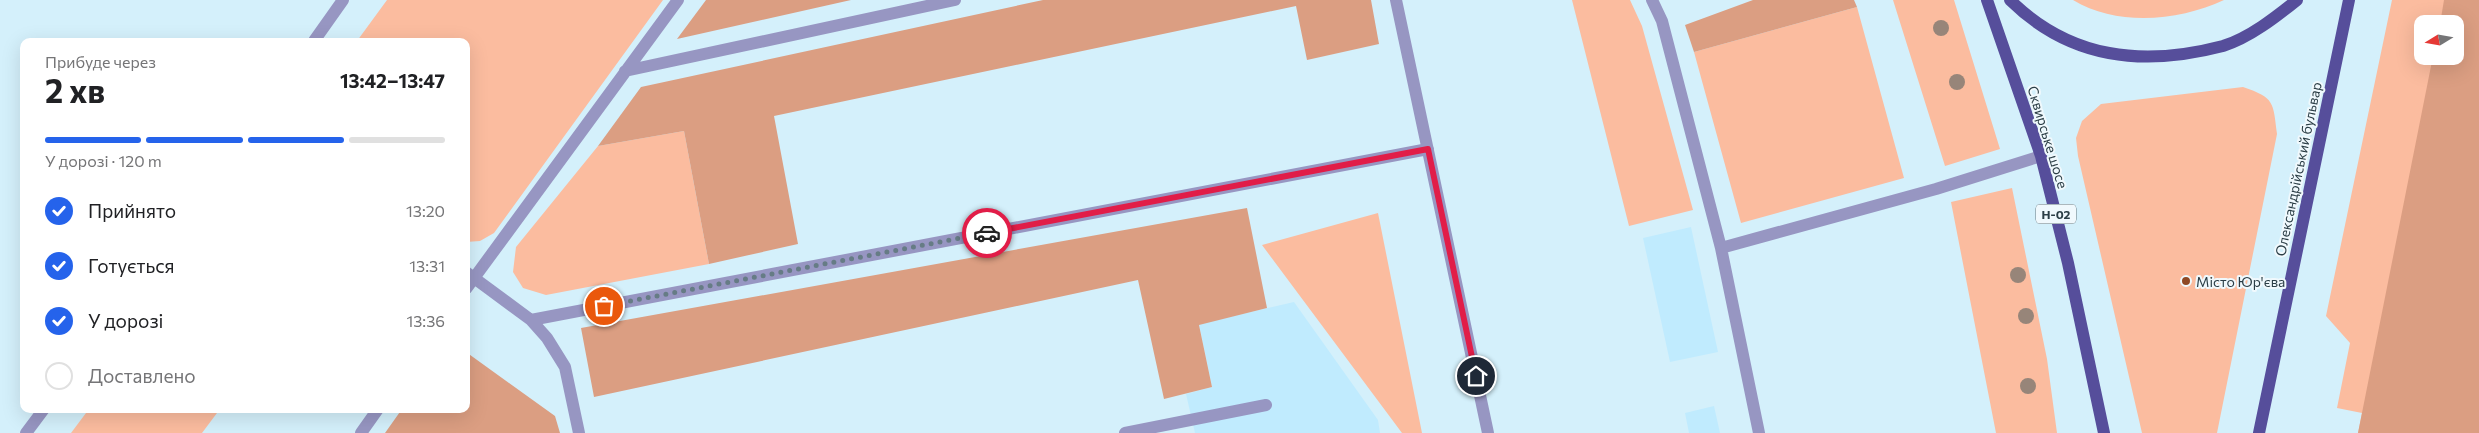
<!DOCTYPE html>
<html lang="uk">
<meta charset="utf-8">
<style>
:root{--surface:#fff;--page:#f6f6f6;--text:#202124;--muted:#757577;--line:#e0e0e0;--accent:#2563eb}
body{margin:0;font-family:Commissioner,sans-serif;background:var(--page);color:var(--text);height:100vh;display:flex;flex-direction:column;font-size:19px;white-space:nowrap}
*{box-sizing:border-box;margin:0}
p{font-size:16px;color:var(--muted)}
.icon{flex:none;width:28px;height:28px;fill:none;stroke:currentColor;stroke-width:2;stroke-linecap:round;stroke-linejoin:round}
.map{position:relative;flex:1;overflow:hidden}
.sheet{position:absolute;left:20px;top:38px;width:450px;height:375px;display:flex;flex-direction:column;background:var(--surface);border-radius:10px;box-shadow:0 5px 20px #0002}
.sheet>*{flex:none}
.needle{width:32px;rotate:259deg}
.buttons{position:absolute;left:2414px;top:15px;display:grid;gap:10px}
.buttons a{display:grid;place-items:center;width:50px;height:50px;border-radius:10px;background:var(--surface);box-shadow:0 5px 20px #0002;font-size:25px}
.pin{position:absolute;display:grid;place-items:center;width:42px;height:42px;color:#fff;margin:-21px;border:2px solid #fff;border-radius:50%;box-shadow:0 1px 5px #0007}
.courier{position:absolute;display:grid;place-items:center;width:50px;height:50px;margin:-25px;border:4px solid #e11d48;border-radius:50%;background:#fff;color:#222;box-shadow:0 1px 6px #0007}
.summary em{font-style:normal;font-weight:700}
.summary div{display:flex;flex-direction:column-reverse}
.summary{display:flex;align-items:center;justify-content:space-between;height:85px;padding:0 25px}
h1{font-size:32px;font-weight:700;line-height:38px}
.bar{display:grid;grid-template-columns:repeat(4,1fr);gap:8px 5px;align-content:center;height:60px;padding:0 25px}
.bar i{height:6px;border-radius:4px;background:var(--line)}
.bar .current{background:var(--accent)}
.bar p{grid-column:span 4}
ol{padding:0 25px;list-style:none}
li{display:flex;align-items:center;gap:15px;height:55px}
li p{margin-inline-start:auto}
li .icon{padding:5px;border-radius:50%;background:var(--accent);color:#fff;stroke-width:4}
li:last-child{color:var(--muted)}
li i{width:28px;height:28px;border:2px solid var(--line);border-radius:50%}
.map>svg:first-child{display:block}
.built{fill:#c0ebfe}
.green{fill:#fbbc9f;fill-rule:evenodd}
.forest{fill:#db9e82}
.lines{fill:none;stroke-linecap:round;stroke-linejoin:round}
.minor{stroke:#9796c2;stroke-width:12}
.major{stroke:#564e9b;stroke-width:12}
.tree{fill:#978579}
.done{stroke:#667c85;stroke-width:5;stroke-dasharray:0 9}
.route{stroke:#e11d48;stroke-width:6}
.poi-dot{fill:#8f4824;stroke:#f0f9fd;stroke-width:2}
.labels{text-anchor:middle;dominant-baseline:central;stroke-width:4;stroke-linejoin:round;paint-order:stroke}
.shield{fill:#f0f9fd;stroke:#66767d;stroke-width:1}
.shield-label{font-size:12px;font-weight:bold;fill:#2b3e46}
.street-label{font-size:14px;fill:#2b3e46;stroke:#f0f9fd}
.poi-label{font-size:14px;fill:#2b3e46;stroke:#f0f9fd;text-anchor:start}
</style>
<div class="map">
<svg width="2479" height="433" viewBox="0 0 2479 433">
<rect width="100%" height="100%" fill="#d4f0fb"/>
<path class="built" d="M1691,227L1718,352L1670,362L1643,238Z
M1294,302L1378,420L1380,433H1195L1186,394L1212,387L1199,324Z
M1714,406L1720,433H1689L1685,413Z"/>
<path class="green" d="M387,0H663L494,233L480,241L466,242V41H357Z
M1572,0H1630L1642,26L1693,210L1629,226Z
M1893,0H1954L2000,149L1945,166Z
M2073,0H2224C2179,21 2118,27 2073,0Z
M2392,0H2479V433H2358L2362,413L2337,408L2350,343L2326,316ZM2422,24H2455V56H2422Z
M1857,7L1904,178L1741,223L1694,52Z
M2243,87C2275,98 2273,102 2277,134L2217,433H2142L2078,156L2076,138L2082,121L2101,104Z
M684,131L709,264L546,295L523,288L513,272L516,247L598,146Z
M2012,188L2047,359L2057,433H1996L1951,202Z
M1378,213L1422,433H1402L1262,245Z
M89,409H220L202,433H71Z"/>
<path class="forest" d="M706,0H851L677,39Z
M1043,0H1371L1379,44L1307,60L1296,6L774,116L798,244L709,264L684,131L598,146L641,87Z
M1753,0H1854L1857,7L1694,52L1685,25Z
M2444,0H2479V433H2358L2433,56H2455V24H2440Z
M1247,208L1267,308L1199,325L1212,387L1164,399L1138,280L594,397L581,328Z
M466,352L555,416L560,433H385L402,409H466Z"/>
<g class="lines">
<path class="minor" d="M1396,0L1488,433
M1652,0L1662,21L1721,248L1759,433
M314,41L343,0
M625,71L955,0
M1721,248L1936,189L2041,156
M466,272L531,320L1428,149
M466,289L678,0
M531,320L547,338L565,367L579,433
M26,433L44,409
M361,433L378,409
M1125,433L1266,405"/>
<path class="major" d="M1987,0L2041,156L2068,263L2104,433
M2010,0C2070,59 2143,67 2223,46C2249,38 2276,17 2297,0
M2259,433L2349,0"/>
</g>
<g class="tree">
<circle cx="1941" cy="28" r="8"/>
<circle cx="1957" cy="82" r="8"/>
<circle cx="2018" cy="275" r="8"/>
<circle cx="2026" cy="316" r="8"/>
<circle cx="2028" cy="386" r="8"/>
</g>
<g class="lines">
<path class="done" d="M604,306L987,233"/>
<path class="route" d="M987,233L1428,149L1476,376"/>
</g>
<circle class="poi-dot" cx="2186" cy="281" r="5"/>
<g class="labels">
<rect class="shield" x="2036" y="204.5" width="40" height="19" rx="4"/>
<g class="shield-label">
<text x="2056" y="214">Н-02</text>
</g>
<g class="street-label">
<text transform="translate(2048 137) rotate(73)">Сквирське шосе</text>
<text transform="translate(2298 169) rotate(-78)">Олександрійський бульвар</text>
</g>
<g class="poi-label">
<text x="2196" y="281">Місто Юр'єва</text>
</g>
</g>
</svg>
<div class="buttons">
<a><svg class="needle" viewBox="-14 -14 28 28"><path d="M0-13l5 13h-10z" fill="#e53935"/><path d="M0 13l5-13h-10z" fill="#757577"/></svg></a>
</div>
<div class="pin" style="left:604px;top:306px;background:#ea580c"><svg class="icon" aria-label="bag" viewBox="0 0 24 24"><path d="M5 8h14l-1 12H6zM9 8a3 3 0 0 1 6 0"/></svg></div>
<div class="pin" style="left:1476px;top:376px;background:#1f2937"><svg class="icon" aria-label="home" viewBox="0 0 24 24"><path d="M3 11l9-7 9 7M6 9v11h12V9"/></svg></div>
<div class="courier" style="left:987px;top:233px"><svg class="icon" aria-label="car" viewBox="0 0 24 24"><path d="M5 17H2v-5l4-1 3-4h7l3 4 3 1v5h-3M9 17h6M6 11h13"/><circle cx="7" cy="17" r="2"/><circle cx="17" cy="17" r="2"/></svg></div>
<section class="sheet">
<div class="summary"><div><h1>2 хв</h1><p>Прибуде через</p></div><em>13:42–13:47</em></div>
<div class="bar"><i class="current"></i><i class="current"></i><i class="current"></i><i></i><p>У дорозі · 120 m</p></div>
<ol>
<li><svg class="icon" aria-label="check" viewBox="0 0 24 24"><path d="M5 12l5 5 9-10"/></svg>Прийнято<p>13:20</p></li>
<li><svg class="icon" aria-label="check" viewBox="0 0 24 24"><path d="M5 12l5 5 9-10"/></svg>Готується<p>13:31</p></li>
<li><svg class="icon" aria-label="check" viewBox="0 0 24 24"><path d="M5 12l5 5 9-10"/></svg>У дорозі<p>13:36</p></li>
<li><i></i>Доставлено</li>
</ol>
</section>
</div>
